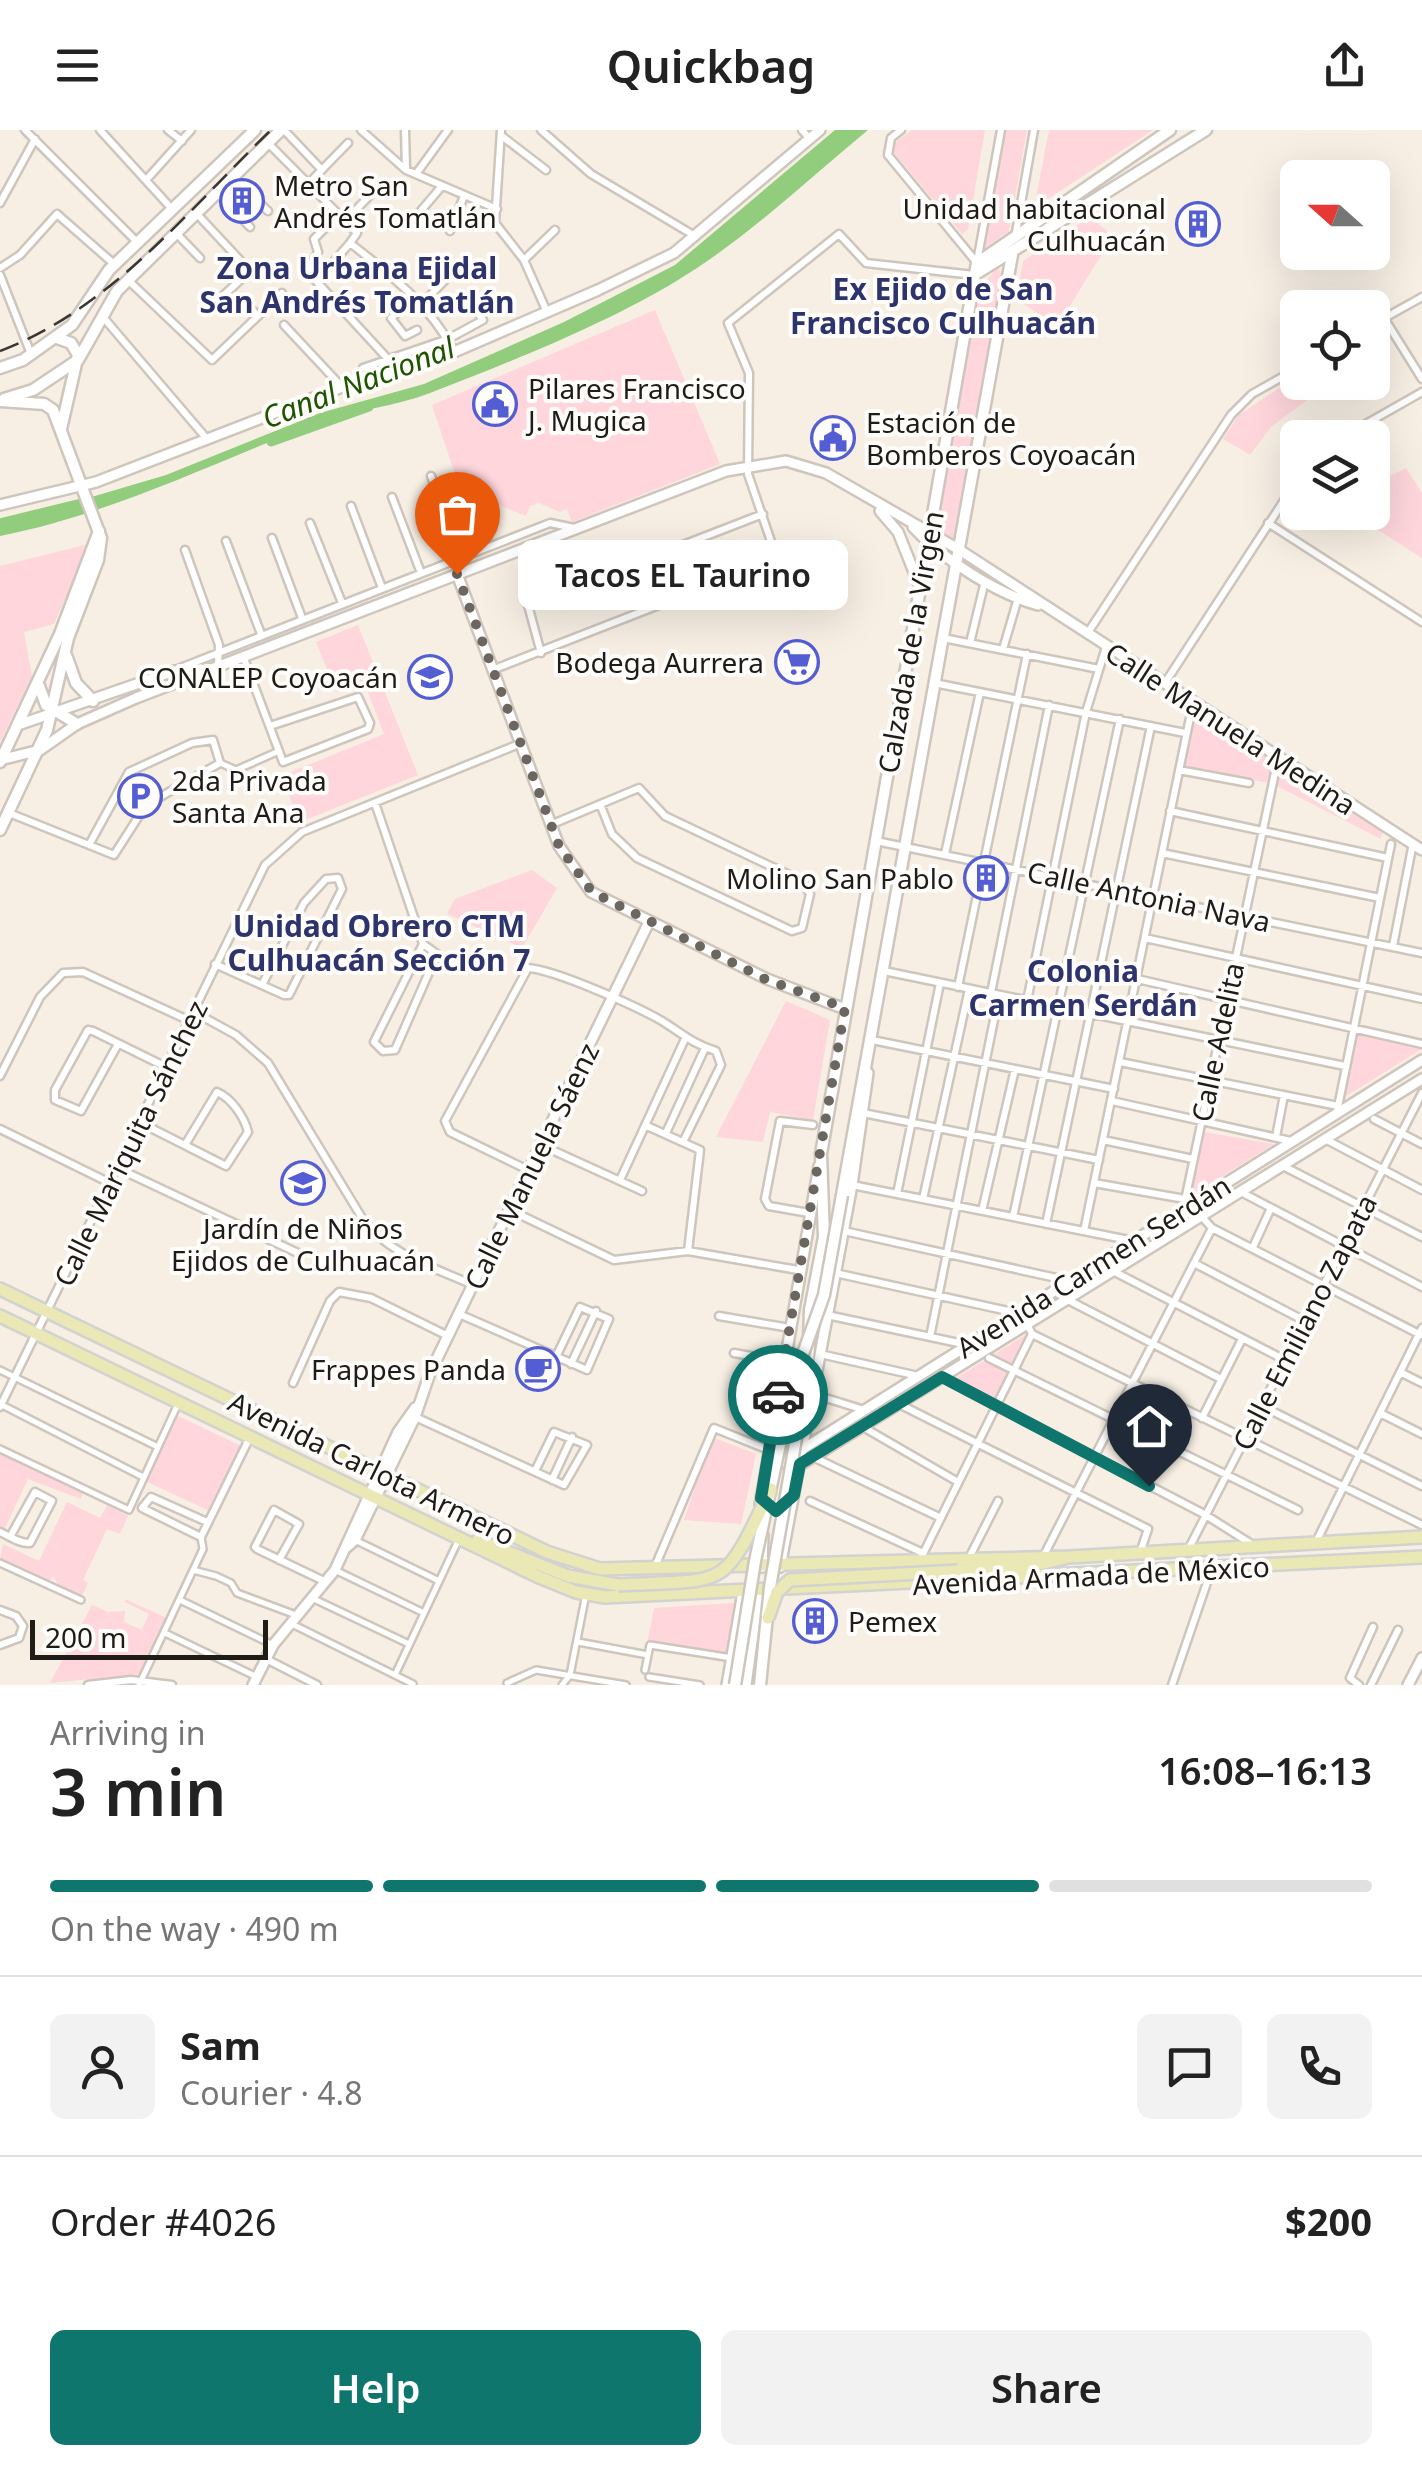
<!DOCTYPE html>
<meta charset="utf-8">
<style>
:root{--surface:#fff;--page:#f2f2f2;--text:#222;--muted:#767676;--line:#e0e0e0;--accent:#0f766e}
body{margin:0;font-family:"Noto Sans",sans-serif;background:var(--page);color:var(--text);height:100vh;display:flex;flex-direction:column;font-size:38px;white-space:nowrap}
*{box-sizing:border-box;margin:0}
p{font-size:32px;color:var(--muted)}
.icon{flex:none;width:55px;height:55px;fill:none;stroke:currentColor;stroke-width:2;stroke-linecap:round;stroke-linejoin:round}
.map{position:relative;height:1555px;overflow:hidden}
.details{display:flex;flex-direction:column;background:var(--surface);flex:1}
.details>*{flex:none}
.needle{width:65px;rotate:291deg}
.tools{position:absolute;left:1280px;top:30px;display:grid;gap:20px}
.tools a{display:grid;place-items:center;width:110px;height:110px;border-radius:15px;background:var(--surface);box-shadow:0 10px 40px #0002;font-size:50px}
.scale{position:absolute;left:30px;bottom:25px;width:238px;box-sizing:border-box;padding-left:10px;border:5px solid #1f1c18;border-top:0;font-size:28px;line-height:35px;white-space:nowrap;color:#1f1c18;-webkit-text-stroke:8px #fefdfb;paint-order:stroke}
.pin{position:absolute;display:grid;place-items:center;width:85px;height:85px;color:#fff;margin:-102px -42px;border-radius:50% 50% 50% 0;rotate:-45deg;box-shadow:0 0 10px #0007}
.pin .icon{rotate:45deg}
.courier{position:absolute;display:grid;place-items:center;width:100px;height:100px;margin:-50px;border:8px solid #0f766e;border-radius:50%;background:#fff;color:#222;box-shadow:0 2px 12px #0007}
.bubble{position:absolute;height:70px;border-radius:15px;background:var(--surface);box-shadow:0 10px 40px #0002;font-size:32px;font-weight:600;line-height:70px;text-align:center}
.overview em{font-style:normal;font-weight:600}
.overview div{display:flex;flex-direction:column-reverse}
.overview{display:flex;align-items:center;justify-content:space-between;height:170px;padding:0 50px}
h1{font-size:65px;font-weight:600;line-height:75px}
.bar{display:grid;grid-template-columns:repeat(4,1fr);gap:15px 10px;align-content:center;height:120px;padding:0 50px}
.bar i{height:12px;border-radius:8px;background:var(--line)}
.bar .selected{background:var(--accent)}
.bar p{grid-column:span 4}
.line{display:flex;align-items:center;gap:25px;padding:0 50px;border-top:2px solid var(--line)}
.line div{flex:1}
.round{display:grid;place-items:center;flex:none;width:105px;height:105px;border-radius:15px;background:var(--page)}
.action{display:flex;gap:20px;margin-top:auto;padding:20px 50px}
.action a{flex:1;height:115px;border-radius:15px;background:var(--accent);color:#fff;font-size:40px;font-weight:600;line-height:115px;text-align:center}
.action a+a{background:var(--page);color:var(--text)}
header{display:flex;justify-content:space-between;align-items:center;height:130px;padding:0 50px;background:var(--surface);font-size:45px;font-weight:600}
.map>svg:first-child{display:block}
.green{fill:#fed6db}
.water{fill:#92cd7e}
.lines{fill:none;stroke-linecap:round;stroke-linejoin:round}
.canal{stroke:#92cd7e;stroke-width:9}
.pedestrian-casing{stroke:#cec6bc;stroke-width:10}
.minor-casing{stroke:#cec6bc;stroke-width:11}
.tertiary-casing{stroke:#cec6bc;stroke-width:14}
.secondary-casing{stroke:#cec6bc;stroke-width:15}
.primary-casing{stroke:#d2d2d1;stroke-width:16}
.pedestrian{stroke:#fff;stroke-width:5}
.minor{stroke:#fff;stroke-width:6}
.tertiary{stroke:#fff;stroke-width:9}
.secondary{stroke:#fff;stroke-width:10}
.primary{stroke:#eae8b4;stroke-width:11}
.rail{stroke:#3a3631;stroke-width:2.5;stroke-dasharray:20 10;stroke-linecap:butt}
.secondary-bridge-casing{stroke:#cec6bc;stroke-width:15;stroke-linecap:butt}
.primary-bridge-casing{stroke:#d2d2d1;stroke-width:16;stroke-linecap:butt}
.secondary-bridge{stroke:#fff;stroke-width:10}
.primary-bridge{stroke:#eae8b4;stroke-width:11}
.done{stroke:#6b665f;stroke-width:10;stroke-dasharray:0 18}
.route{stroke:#0f766e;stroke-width:12}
.labels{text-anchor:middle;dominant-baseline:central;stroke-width:8;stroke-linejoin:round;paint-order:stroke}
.poi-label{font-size:28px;fill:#1f1c18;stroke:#fefdfb;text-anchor:start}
.street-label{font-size:28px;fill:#1f1c18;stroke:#fefdfb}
.neighbourhood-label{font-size:30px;font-weight:bold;fill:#2c336d;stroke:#fefdfb}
.water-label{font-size:30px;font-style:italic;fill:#1f5501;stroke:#fefdfb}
</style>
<header><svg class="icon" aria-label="menu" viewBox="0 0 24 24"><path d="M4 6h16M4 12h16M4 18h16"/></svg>Quickbag<svg class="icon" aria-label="share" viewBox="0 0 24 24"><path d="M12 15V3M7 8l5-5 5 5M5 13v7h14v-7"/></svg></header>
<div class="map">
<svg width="1422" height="1555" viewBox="0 0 1422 1555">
<rect width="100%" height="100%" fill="#f7efe4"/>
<path class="green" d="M912,0H985L968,99L962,104L889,17Z
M1006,0H1027L1009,101L984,119Z
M1049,0H1153L1034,78Z
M1090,87L1113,106L1057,197L1017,169L1023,131Z
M998,136L1002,146L956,412L934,400L979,160Z
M655,180L720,334L572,392L567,379L560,382L539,373L530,376L526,386L469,363L465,374L432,275Z
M1297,246L1298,252L1330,253L1271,297L1250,325L1223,309L1239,285Z
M1406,338L1422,363V428L1351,383L1372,382L1373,354Z
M85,415L86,422L54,494L24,502L32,546L0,612V436Z
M358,495L418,645L300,692L281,646L384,604L364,552L336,562L316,512Z
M1196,587L1264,622L1383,699L1381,709L1273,654L1184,637Z
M532,740L557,758L522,818L447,784L455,769Z
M786,871L830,890L813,990L770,982L763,1012L716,1007Z
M1355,903L1422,918V919L1343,968Z
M1204,1002L1274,1014L1189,1067Z
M1027,1204L996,1273L953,1250Z
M176,1285L243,1317L212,1382L145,1351Z
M712,1307L756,1324L741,1394L684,1390Z
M0,1320L84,1361L81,1369L28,1349L5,1398H0Z
M67,1372L100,1388L107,1375L128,1386L120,1404L107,1399L83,1450L88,1453L81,1468L61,1459L53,1446L49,1453L0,1430L3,1414L39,1431Z
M127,1470L167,1488L142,1544L50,1553L92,1475L108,1482L125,1481L124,1492L142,1500L149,1484L123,1471Z
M734,1473L725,1526L647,1513L654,1478Z"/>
<path class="water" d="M835,0H868C806,51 746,109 678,150C606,194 508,233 430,263C395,277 356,279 320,292C214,332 112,384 0,406V394L166,345L320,283L424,254L564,192L675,135Z"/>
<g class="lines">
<path class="canal" d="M271,312L369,277
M0,393L85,372"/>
<g class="pedestrian-casing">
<path id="pedestrian" d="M220,633L236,640L279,621
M0,1240L158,1317
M0,1274L143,1347
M0,1319L129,1380L177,1276
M355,1410L439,1451
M0,1433L81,1470
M193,1440L216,1446L231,1453L237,1463L296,1485
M335,1440L424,1483
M314,1469L409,1514
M180,1470L273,1515
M292,1494L413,1554
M165,1503L257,1547
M578,1512L648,1525
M645,1540L650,1515L732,1528
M395,1545L458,1411
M649,1547L700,1555
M507,1553L536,1540L626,1555
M139,1555L203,1419L201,1407
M562,1555L570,1545L586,1464"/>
</g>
<g class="minor-casing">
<path id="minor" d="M25,0L137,112
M100,0L172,79
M168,0L182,11
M284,0L322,40
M361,0L406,40L497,79
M405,0L406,39
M501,0L495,93L524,130L547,182
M541,0L591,44L695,106
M802,0L810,9
M901,0L891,8L888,25L977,133
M503,7L546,40
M269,14L357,103L350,113C390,144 432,177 454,222
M416,44L448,0
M232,48L268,81
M147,49L191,0
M308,54L348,13
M216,62L250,97
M0,73L35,9
M196,83L250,141L213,175
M345,91L379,56
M408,96L442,56
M325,98L314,109L318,122L307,141L398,240
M450,101L464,66
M1016,102L1034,0
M177,104L200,128
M524,130L555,100
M977,132L1001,0
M0,138L20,125L57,84L114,134
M0,145L31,224
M129,151L212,230L282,163
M317,151L350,113
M241,168L258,186
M414,169L391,188L405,206L417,200
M420,176L446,149
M103,187L207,309
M1384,188L1422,249
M284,195L342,257
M1372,195L1422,167
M363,238L448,209L483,190L463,164
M1341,308L1422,262
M431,346L461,427
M392,367L421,443
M351,376L382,458
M310,393L342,473
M1268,393L1422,492
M272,408L302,488
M226,411L261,504
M185,420L219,515L218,535
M1087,504L1231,285L1252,264L1298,238
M943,508L1099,539
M970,513L985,451
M1003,519L1018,468
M541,523L528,475L763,384
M243,526L283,632L368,599L370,593L358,567L270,596
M180,538L550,393L574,398
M492,540L777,429L748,344L749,243L728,193L839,104L866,133L974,145
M934,553L1185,603
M1165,553L1298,349
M1179,640L1249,653
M375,673L423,814L374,912L383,921L395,920L437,824L423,814
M1170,681L1388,728
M9,683L114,725L146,675L220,633L213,610L192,613L129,642L89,715
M550,695L639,658L665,686L802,751L810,764L802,798L792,801L637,728L612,704L600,674
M876,711L1422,823
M1162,723L1380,768
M945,724L980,562
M1145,808L1422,869
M1393,816L1412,718
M215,834L284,865H289L342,759L338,748L326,749L304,773L262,855
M884,841L1345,936
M1137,849L1422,914
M958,857L1027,524
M991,863L1049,575
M1027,871L1086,582L1106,517
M194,882L236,905L268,933L362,1088C389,1125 433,1137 473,1155
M872,910L1114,959
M118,914L81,981L55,970V960L88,900L93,901L166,937
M1120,932L1338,976
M0,946L40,867L63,843L83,842L190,891
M1112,971L1291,1011
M1337,982L1391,714
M863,983L1099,1030
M1374,989L1422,1014
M139,992L226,1036L248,1002C244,986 231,968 217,962L185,1015
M647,996L700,1020L688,1121
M0,999L110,1053
M666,1003L705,918
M1276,1007L1284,965
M1325,1009L1422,1060
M1103,1010L1193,1029
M541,1015L642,1061
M1283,1036L1422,1107
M117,1038L300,1124
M528,1040L450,1002L445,991L528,838C556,840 636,876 662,891C683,904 691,913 716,921L721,935L684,1010
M620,1050L684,911
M1094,1053L1185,1069
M852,1055L1134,1111L1140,1124
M1241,1062L1422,1157
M897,1064L940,853
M923,1069L969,859
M510,1080L614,1130L688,1121L798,1140
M1183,1080L1278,628
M982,1081L1015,939
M809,1083L769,1076L765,1069L780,991L813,995
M1013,1087L1120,589
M1046,1094L1151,596
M1212,1098L1421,1205
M844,1101L1070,1151
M1084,1101L1193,573
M1253,1117L1271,1078
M1194,1133L1303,1190
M1113,1141L1283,1229
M835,1143L1017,1183
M1068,1170L1221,1249
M459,1184L587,1240L609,1189L580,1177L556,1227
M827,1185L968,1215
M719,1186L790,1198
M1032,1204L1422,1395
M930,1207L999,865
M734,1223L784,1232
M820,1224L914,1245
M989,1228L1298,1380
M571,1234L596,1181
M1400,1242L1422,1253
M943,1248L1204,1384L1253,1415
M293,1253L330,1171L339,1162L371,1168L448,1206
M813,1264L861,1279
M899,1274L1148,1399L1140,1423
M1260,1275L1422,1356
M0,1277L265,735L302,702L519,614
M1380,1283L1422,1304
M413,1286L564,1355L587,1315L554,1302L535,1341
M1202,1288L1242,1209
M863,1297L958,1352
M813,1327L941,1388
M552,1350L572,1307
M810,1371L923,1423
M207,1392L151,1367L142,1378L201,1407L250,1307
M0,1402C9,1406 20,1414 30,1413L52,1371L35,1362L10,1407
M1316,1412L1422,1198
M1188,1420L1422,963
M1044,1425L1212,1098L1202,1087
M969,1428L998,1371
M279,1430L299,1394L274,1380L255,1417L257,1419L326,1452
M920,1430L1032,1204L1028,1196
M654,1439L714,1298L769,1320
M0,1480L16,1486L23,1496L19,1508L0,1515
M266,1529L317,1555
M88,1555L131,1550L172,1555
M1172,1555L1212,1438
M1359,1555L1350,1548L1373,1497
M1371,1555L1398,1500"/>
</g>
<g class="tertiary-casing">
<path id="tertiary" d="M0,375L96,352L342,257L454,222L598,160L674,123L820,0
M880,381L898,402L920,457
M913,397C941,428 997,464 1038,475
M457,444L559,716L591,762L767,849L845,879
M18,595L174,541L201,539
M0,630L40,620L77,594L136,568L726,341L786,331L826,343L958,419L1422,720
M800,1335L1422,949
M766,1342L1422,930
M760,1375L819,1036
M346,1418L355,1410L415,1287L430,1243L648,794
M762,1437L763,1405
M780,1437L852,1055L868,943
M253,1555L273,1515L335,1440L398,1302L415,1278
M727,1555L743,1462
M746,1555L759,1461
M1408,1555L1422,1528"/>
</g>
<g class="secondary-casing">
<path id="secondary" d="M974,145L1206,0
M57,208L71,213L78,225L61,299
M0,238L23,230L72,195L109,140L255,0
M4,269L33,260L78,230L117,161L281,0
M0,271L44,274L53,280L101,408L98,430L68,508L47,600L0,700
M66,525L76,553L93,571
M39,556L46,575L77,594
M0,632L60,504L99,401
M842,1065L1012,125
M808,1240L810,1180L824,1107L821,1024L977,133L1170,0"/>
</g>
<g class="primary-casing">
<path id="primary" d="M0,1159L547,1422L600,1439L1069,1427L1422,1407
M0,1186L539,1447L576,1462L605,1467L1422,1427
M478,1410L568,1446L618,1455
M958,1441L1018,1439L1065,1428"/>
</g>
<use href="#pedestrian" class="pedestrian"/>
<use href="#minor" class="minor"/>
<use href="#tertiary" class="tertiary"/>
<use href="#secondary" class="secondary"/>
<use href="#primary" class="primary"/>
<path class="rail" d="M0,221C111,179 188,80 271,0"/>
<g class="secondary-bridge-casing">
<path id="secondary-bridge" d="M735,1555L755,1431L794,1249L824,1165L842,1065
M760,1555L770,1457L808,1240"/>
</g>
<g class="primary-bridge-casing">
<path id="primary-bridge" d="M618,1455C731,1449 721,1462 771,1359
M768,1488L777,1462L790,1450L958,1441"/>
</g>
<use href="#secondary-bridge" class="secondary-bridge"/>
<use href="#primary-bridge" class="primary-bridge"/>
</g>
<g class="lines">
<path class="done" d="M457,444L559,716L592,762L767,850L845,878L778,1265"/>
<path class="route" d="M778,1265L761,1368L776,1381L794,1365L800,1334L942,1247L1149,1356"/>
</g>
<defs>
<g id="building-ring" transform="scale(2.25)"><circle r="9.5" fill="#fefdfb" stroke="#535dd4" stroke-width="1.5"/><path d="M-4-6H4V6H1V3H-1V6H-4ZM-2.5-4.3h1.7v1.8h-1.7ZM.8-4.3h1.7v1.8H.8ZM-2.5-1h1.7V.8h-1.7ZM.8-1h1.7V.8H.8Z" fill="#535dd4"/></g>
<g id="civic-ring" transform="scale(2.25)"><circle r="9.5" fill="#fefdfb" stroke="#535dd4" stroke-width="1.5"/><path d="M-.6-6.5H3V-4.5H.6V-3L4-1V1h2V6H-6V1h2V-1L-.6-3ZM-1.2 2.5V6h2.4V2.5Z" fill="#535dd4"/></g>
<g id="supermarket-ring" transform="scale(2.25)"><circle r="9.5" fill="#fefdfb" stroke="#535dd4" stroke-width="1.5"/><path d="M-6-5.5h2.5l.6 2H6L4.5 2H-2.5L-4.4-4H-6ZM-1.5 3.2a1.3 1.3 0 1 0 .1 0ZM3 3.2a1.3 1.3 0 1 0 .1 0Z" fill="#535dd4"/></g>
<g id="school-ring" transform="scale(2.25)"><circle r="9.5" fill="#fefdfb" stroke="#535dd4" stroke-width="1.5"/><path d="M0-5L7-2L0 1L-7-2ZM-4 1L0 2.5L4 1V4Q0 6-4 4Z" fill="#535dd4"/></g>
<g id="parking-ring" transform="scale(2.25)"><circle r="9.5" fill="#fefdfb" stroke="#535dd4" stroke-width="1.5"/><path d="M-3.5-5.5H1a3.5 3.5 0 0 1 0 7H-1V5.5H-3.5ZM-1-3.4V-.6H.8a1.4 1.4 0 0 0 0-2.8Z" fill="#535dd4"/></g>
<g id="cafe-ring" transform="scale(2.25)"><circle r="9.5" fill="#fefdfb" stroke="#535dd4" stroke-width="1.5"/><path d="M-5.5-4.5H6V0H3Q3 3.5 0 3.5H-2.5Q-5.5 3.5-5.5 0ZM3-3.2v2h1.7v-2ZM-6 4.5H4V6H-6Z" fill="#535dd4"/></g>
</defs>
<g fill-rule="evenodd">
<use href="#building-ring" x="242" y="71"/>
<use href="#building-ring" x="1198" y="94"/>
<use href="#civic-ring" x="495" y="274"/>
<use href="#civic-ring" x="833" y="308"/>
<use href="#supermarket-ring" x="797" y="532"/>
<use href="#school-ring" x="430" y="547"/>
<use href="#parking-ring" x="140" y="666"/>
<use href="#building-ring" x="986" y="748"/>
<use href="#school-ring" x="303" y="1053"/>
<use href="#cafe-ring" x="538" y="1239"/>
<use href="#building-ring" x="815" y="1491"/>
</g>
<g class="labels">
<g class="poi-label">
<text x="274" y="55">Metro San<tspan x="274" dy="32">Andrés Tomatlán</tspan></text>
<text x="1166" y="78" text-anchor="end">Unidad habitacional<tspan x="1166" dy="32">Culhuacán</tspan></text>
<text x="528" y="258">Pilares Francisco<tspan x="528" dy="32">J. Mugica</tspan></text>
<text x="866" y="292">Estación de<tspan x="866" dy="32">Bomberos Coyoacán</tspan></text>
<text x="764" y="532" text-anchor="end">Bodega Aurrera</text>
<text x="398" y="547" text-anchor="end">CONALEP Coyoacán</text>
<text x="172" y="650">2da Privada<tspan x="172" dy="32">Santa Ana</tspan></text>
<text x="954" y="748" text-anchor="end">Molino San Pablo</text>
<text x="303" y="1098" text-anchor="middle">Jardín de Niños<tspan x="303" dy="32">Ejidos de Culhuacán</tspan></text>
<text x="506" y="1239" text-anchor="end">Frappes Panda</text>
<text x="848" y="1491">Pemex</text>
</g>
<g class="street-label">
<text transform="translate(910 512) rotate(-80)">Calzada de la Virgen</text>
<text transform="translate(1231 598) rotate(33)">Calle Manuela Medina</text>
<text transform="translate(1149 766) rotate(12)">Calle Antonia Nava</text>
<text transform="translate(1217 912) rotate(-78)">Calle Adelita</text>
<text transform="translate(130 1013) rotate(-64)">Calle Mariquita Sánchez</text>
<text transform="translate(531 1036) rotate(-64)">Calle Manuela Sáenz</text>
<text transform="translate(1093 1136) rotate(-32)">Avenida Carmen Serdán</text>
<text transform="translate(1304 1192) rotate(-63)">Calle Emiliano Zapata</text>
<text transform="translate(372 1338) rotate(26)">Avenida Carlota Armero</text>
<text transform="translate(1091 1445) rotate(-3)">Avenida Armada de México</text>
</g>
<g class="neighbourhood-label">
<text x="357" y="137">Zona Urbana Ejidal<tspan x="357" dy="34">San Andrés Tomatlán</tspan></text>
<text x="943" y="158">Ex Ejido de San<tspan x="943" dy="34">Francisco Culhuacán</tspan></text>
<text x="379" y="795">Unidad Obrero CTM<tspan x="379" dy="34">Culhuacán Sección 7</tspan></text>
<text x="1083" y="840">Colonia<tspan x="1083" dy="34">Carmen Serdán</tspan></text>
</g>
<g class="water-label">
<text transform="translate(358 252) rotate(-21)">Canal Nacional</text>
</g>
</g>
</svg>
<div class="tools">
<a><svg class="needle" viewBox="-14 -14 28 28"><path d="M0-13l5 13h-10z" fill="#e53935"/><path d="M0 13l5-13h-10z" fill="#767676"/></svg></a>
<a><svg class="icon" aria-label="locate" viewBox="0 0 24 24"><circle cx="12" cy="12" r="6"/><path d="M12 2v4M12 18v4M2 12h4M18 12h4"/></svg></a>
<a><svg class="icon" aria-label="layers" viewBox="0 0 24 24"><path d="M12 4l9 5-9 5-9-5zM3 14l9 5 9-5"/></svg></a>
</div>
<div class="scale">200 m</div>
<div class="pin" style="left:457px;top:444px;background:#ea580c"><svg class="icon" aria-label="bag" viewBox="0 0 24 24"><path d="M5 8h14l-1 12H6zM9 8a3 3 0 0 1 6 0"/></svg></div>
<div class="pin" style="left:1149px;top:1356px;background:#1f2937"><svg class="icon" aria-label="home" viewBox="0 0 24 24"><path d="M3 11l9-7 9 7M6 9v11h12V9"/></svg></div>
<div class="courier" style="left:778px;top:1265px"><svg class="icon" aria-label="car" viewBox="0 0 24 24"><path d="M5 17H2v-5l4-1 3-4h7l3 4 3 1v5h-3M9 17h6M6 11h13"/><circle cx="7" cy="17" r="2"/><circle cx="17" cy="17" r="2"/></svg></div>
<div class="bubble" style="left:518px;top:410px;width:330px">Tacos EL Taurino</div>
</div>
<section class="details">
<div class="overview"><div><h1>3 min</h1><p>Arriving in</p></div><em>16:08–16:13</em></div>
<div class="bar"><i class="selected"></i><i class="selected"></i><i class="selected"></i><i></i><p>On the way · 490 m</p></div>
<div class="line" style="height:180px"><a class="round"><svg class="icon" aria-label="person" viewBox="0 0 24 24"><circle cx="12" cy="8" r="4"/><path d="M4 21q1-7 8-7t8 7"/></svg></a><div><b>Sam</b><p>Courier · 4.8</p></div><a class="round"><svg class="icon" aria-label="chat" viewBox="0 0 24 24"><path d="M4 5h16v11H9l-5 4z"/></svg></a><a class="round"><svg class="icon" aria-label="phone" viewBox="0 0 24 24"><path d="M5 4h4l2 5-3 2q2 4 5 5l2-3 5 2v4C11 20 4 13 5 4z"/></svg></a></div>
<div class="line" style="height:130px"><div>Order #4026</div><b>$200</b></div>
<div class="action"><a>Help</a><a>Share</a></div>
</section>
